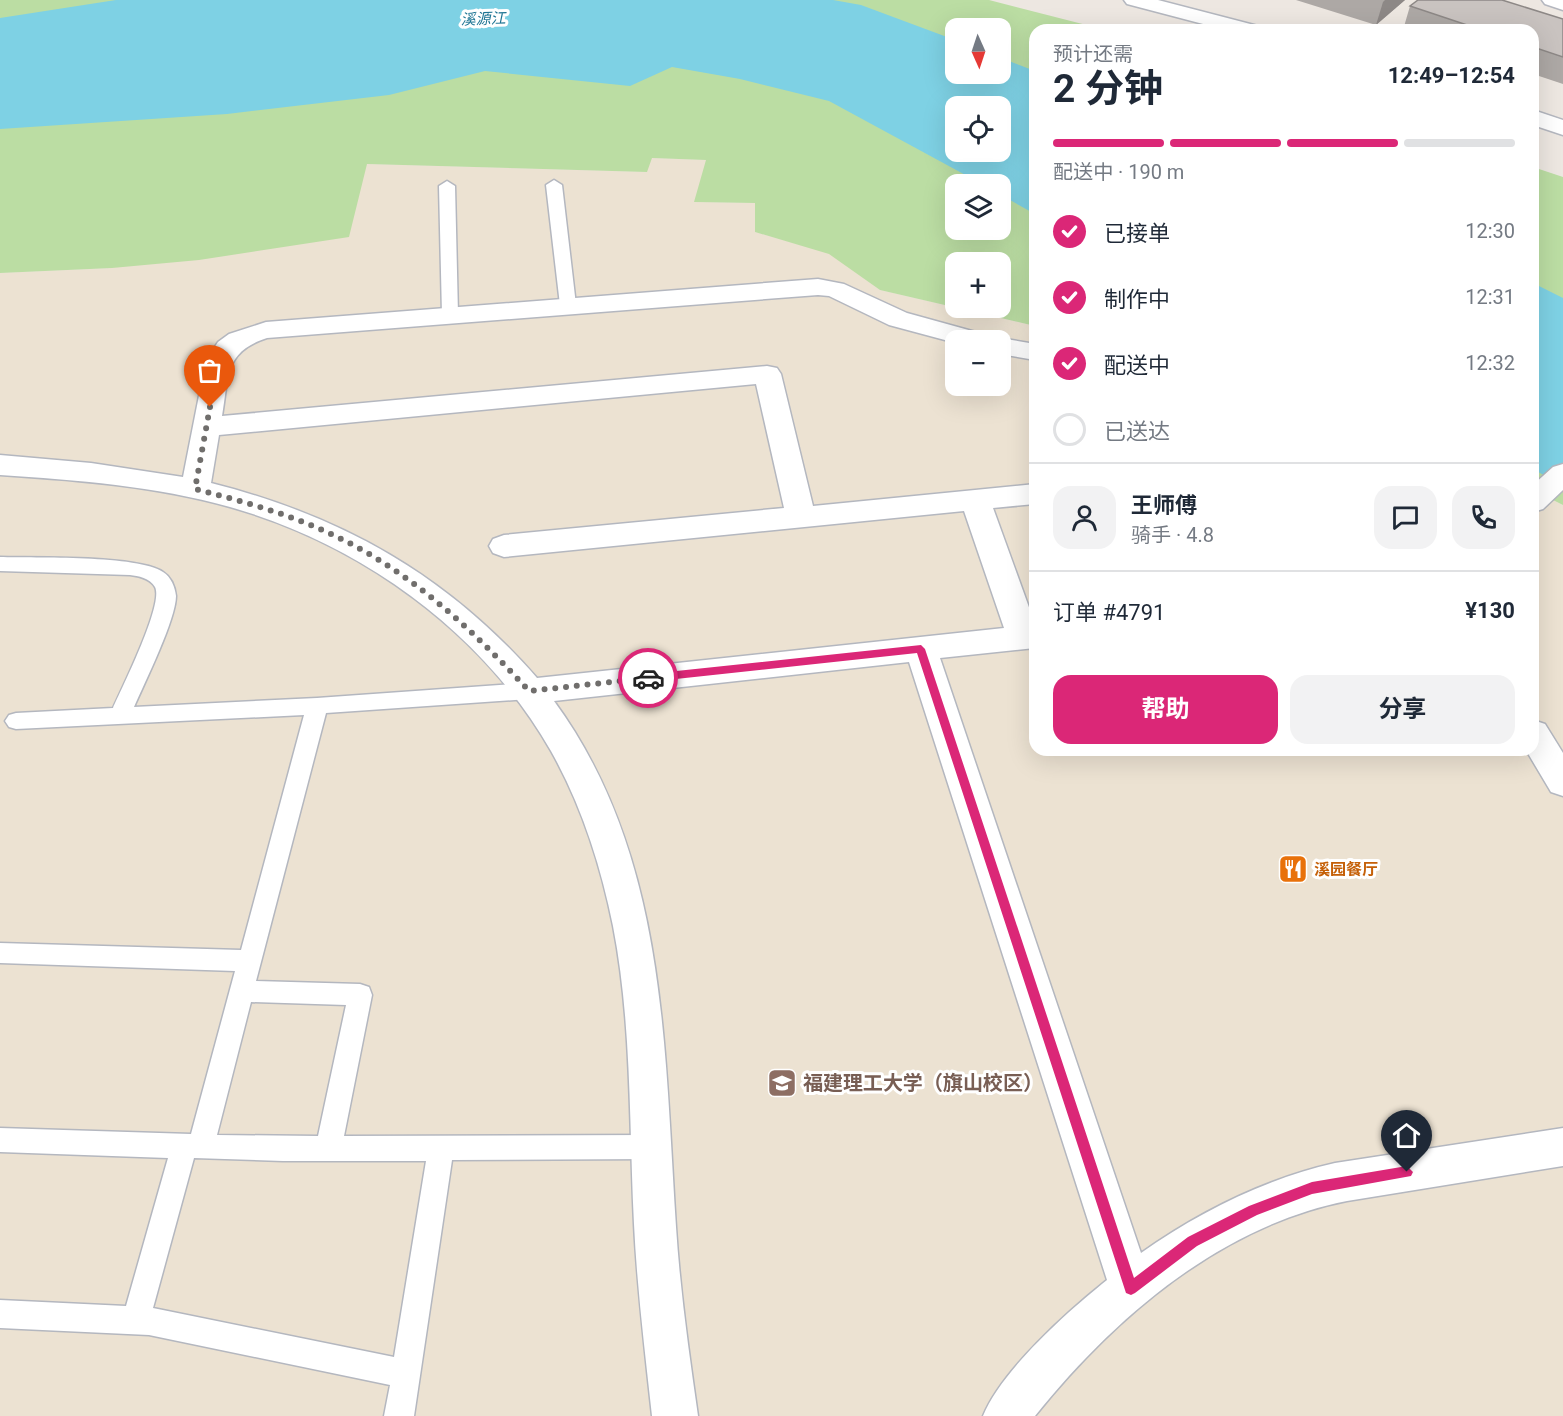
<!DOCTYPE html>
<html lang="zh">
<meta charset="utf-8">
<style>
:root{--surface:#fff;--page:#f2f2f3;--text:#1f2937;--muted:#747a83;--line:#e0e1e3;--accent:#db2777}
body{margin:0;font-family:Roboto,"Noto Sans SC",sans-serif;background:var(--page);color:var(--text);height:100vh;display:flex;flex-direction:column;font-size:22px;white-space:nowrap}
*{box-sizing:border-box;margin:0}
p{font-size:20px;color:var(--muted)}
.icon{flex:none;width:33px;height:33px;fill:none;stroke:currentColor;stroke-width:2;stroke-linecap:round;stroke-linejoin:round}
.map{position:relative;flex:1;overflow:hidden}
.side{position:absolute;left:1029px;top:24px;width:510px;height:732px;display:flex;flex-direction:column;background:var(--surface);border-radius:18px;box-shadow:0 6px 24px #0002}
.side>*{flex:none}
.needle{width:39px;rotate:177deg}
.fabs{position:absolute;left:945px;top:18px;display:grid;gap:12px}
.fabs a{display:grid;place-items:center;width:66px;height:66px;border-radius:12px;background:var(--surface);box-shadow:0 6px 24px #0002;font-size:30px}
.pin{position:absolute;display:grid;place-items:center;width:51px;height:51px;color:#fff;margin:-62px -26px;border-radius:50% 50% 50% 0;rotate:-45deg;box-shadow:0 0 6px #0007}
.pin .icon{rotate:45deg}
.courier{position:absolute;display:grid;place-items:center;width:60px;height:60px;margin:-30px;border:4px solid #db2777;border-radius:50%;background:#fff;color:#222;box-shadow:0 2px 8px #0007}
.headline em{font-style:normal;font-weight:700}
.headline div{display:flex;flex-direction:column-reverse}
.headline{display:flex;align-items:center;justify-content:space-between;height:102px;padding:0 24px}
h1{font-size:39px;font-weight:700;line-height:45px}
.bar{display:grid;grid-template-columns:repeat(4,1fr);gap:9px 6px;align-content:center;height:72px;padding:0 24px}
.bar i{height:8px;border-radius:4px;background:var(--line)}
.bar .active{background:var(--accent)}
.bar p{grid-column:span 4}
.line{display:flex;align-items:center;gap:15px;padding:0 24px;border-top:2px solid var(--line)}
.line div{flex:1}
.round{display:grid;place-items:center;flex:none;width:63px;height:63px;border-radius:18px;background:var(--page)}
ol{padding:0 24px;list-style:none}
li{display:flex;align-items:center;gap:18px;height:66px}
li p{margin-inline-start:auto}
li .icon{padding:6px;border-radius:50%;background:var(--accent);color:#fff;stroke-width:4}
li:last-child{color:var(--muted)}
li i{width:33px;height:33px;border:3px solid var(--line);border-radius:50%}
.button{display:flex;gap:12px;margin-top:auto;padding:12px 24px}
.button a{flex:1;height:69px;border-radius:18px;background:var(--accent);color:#fff;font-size:24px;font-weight:700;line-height:69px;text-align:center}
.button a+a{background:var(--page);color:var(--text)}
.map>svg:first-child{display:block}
.education{fill:#ece2d2;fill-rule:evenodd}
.green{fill:#bbdda3;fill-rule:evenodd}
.water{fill:#7ed1e4;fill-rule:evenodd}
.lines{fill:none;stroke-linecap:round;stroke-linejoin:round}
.lane-casing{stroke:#b4b7bf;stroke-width:3}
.street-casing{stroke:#b4b7bf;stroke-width:3}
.secondary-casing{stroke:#b4b7bf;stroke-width:3}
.lane{fill:#fff;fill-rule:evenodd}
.street{fill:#fff;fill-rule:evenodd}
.secondary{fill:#fff;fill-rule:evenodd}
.wall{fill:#ada8a5}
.shaded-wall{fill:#8d8886}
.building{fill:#c9c3c0;stroke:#8d8886;stroke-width:1.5}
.route{fill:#db2777}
.done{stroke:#706e6c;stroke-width:6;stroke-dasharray:0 10.8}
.labels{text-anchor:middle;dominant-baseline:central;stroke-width:6;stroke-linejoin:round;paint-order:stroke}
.far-water-label{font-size:15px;font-style:italic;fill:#1b7392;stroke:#fff}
.food-label{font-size:16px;font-weight:bold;fill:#c56008;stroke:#fff;text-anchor:start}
.near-education-label{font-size:20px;font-weight:bold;fill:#785e54;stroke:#fff;text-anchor:start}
</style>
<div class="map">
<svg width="1563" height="1416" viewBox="0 0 1563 1416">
<rect width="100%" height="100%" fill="#ede7e1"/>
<path class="education" d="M651,158L707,160L695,202L755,203V232L829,253L880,290L1035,326V750H1533V490L1563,505V1416H0V273L112,268L367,164L646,172ZM956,340H1000V386H956Z"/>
<path class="green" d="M0,0H989L1106,30H1035V326L880,290L829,254L755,232V203L694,202L706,160L652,158L647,172L367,164L349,237L199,260L112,268L0,273ZM956,28H1000V74H956ZM956,106H1000V152H956ZM956,184H1000V230H956ZM956,262H1000V308H956Z
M1533,167L1563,177V505L1533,490Z"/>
<path class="water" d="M116,0H833L861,5L955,40L956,74H1000L1001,58L1035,71V214L1001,195L1000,184H982L829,101L740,79L672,67L630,86L485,71L389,95L227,114L0,129V18ZM956,106H1000V152H956Z
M1533,283L1563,298V486L1533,469Z"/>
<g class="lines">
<g class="lane-casing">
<path id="lane" d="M554,180L562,185L576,305L568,310L560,305L546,185Z
M447,181L455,186L458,315L450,320L442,315L439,186Z
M0,557C34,558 139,555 163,572C171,577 175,587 176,596C176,619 145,682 134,707L317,698L529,683L536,685L539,691L536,697L529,699L326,713L256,981L360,984L369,987L372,995L344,1136L652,1135L661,1138L665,1147L661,1156L652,1159L452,1160L414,1416H384L390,1385L149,1335L0,1328V1300L126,1306L168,1158L0,1152V1128L191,1134L235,971L0,963V943L241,950L304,715L16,729L9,727L5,721L9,715L16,713L113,708C122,688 164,604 155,587C150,578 138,576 130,575L0,571ZM251,1002L346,1005L318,1136L217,1135ZM194,1158L283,1161H426L394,1357L153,1308Z"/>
</g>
<g class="street-casing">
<path id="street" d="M1542,0H1563V10L1545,4Z
M818,279L844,284L907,313L983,334L987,340H956V343L889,325L829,296L818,295L267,338C223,352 229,378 222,416L767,366L777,368L781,374L813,506L1035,484V504L993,508L1035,624V648L940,658L1141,1253C1199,1212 1265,1179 1335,1163L1563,1128V1166L1347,1201C1220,1226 1114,1318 1035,1416H983C1002,1370 1067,1312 1107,1280L909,662L554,701C667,855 664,1045 676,1227C680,1290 689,1353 698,1416H652C645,1352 637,1288 634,1224C629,1125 632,1023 613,926C601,866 581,804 551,751C483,632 361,544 230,507C155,486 77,480 0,475V455L91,463L183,477L206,360L218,342L229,334L266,322ZM756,384L784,508L504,535L493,539L489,546L493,553L504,557L964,511L1004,628L537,678C447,575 342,516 211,483L219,435Z
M1000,338L1035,344V360L1000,354V340H990Z
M1563,464V490L1543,509L1533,512V485L1553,467Z
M1533,720L1545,724L1563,753V796L1551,792L1526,750H1533Z"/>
</g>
<g class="secondary-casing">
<path id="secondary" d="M1124,0H1158L1258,26L1261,30H1226L1127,4Z
M1533,110L1563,120V135L1533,125Z"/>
</g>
<use href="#lane" class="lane"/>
<use href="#street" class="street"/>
<use href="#secondary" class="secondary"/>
</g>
<path class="wall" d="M1296,0H1405L1376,25Z
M1410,6L1563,19V84L1533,74V30H1403Z"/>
<path class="shaded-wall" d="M1385,0H1405L1376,25L1383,2Z"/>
<path class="building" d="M1418,0H1502L1563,19V57L1533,47V30H1482L1410,6Z"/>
<path class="route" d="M921,645L925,649L1134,1278L1188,1237L1249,1206L1312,1182L1407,1166L1413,1172L1411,1176L1312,1194L1257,1215L1197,1246L1135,1293L1131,1295L1126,1293L917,653L648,682L643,678L648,674Z"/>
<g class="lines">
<path class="done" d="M210,407L195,489C242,501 289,514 333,535C410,571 472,629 529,691L648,678"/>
</g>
<defs>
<g id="restaurant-square" transform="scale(1.5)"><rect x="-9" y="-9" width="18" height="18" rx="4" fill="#e8710a" stroke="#fff"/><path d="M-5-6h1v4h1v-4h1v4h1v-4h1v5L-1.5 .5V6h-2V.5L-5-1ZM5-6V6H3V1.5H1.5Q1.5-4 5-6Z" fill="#fff"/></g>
<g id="university-square" transform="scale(1.5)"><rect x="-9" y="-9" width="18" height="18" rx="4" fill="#8d6e63" stroke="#fff"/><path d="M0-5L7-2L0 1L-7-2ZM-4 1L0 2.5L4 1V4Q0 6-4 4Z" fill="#fff"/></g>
</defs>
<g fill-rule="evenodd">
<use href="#restaurant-square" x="1293" y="869"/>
<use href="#university-square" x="782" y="1083"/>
</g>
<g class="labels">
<g class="far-water-label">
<text transform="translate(483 19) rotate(-2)">溪源江</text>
</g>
<g class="food-label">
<text x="1314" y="869">溪园餐厅</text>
</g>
<g class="near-education-label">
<text x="803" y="1083">福建理工大学（旗山校区）</text>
</g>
</g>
</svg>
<div class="fabs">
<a><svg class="needle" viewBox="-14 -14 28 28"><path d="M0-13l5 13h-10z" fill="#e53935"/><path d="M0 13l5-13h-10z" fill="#747a83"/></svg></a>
<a><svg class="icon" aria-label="locate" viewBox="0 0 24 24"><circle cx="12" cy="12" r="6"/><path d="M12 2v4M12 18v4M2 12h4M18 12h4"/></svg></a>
<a><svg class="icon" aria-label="layers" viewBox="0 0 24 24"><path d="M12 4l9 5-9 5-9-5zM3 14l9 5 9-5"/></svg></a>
<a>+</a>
<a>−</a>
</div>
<div class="pin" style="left:210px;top:407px;background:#ea580c"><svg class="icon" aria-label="bag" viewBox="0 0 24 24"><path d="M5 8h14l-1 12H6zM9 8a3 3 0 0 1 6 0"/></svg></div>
<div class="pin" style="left:1407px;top:1172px;background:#1f2937"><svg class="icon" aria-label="home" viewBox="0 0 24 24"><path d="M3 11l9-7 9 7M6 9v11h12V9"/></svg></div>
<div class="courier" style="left:648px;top:678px"><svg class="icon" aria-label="car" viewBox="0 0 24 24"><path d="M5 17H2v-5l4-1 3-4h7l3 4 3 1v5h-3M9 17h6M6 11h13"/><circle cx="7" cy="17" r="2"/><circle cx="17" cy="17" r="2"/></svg></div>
<section class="side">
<div class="headline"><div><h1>2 分钟</h1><p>预计还需</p></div><em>12:49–12:54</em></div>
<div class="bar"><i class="active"></i><i class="active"></i><i class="active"></i><i></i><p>配送中 · 190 m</p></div>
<ol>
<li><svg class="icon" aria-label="check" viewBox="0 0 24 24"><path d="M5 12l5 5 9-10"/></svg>已接单<p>12:30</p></li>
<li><svg class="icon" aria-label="check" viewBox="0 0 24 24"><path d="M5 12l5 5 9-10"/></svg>制作中<p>12:31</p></li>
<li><svg class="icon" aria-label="check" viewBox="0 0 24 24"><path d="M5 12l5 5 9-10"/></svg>配送中<p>12:32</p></li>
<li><i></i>已送达</li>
</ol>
<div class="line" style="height:108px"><a class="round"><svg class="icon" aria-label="person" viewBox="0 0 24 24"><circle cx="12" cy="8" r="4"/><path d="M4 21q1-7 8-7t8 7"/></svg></a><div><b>王师傅</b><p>骑手 · 4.8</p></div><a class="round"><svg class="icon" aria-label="chat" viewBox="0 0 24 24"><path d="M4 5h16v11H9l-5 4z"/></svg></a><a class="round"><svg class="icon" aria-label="phone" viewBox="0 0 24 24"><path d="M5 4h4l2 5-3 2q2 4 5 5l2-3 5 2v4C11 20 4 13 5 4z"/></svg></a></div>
<div class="line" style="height:78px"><div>订单 #4791</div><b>¥130</b></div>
<div class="button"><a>帮助</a><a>分享</a></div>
</section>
</div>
